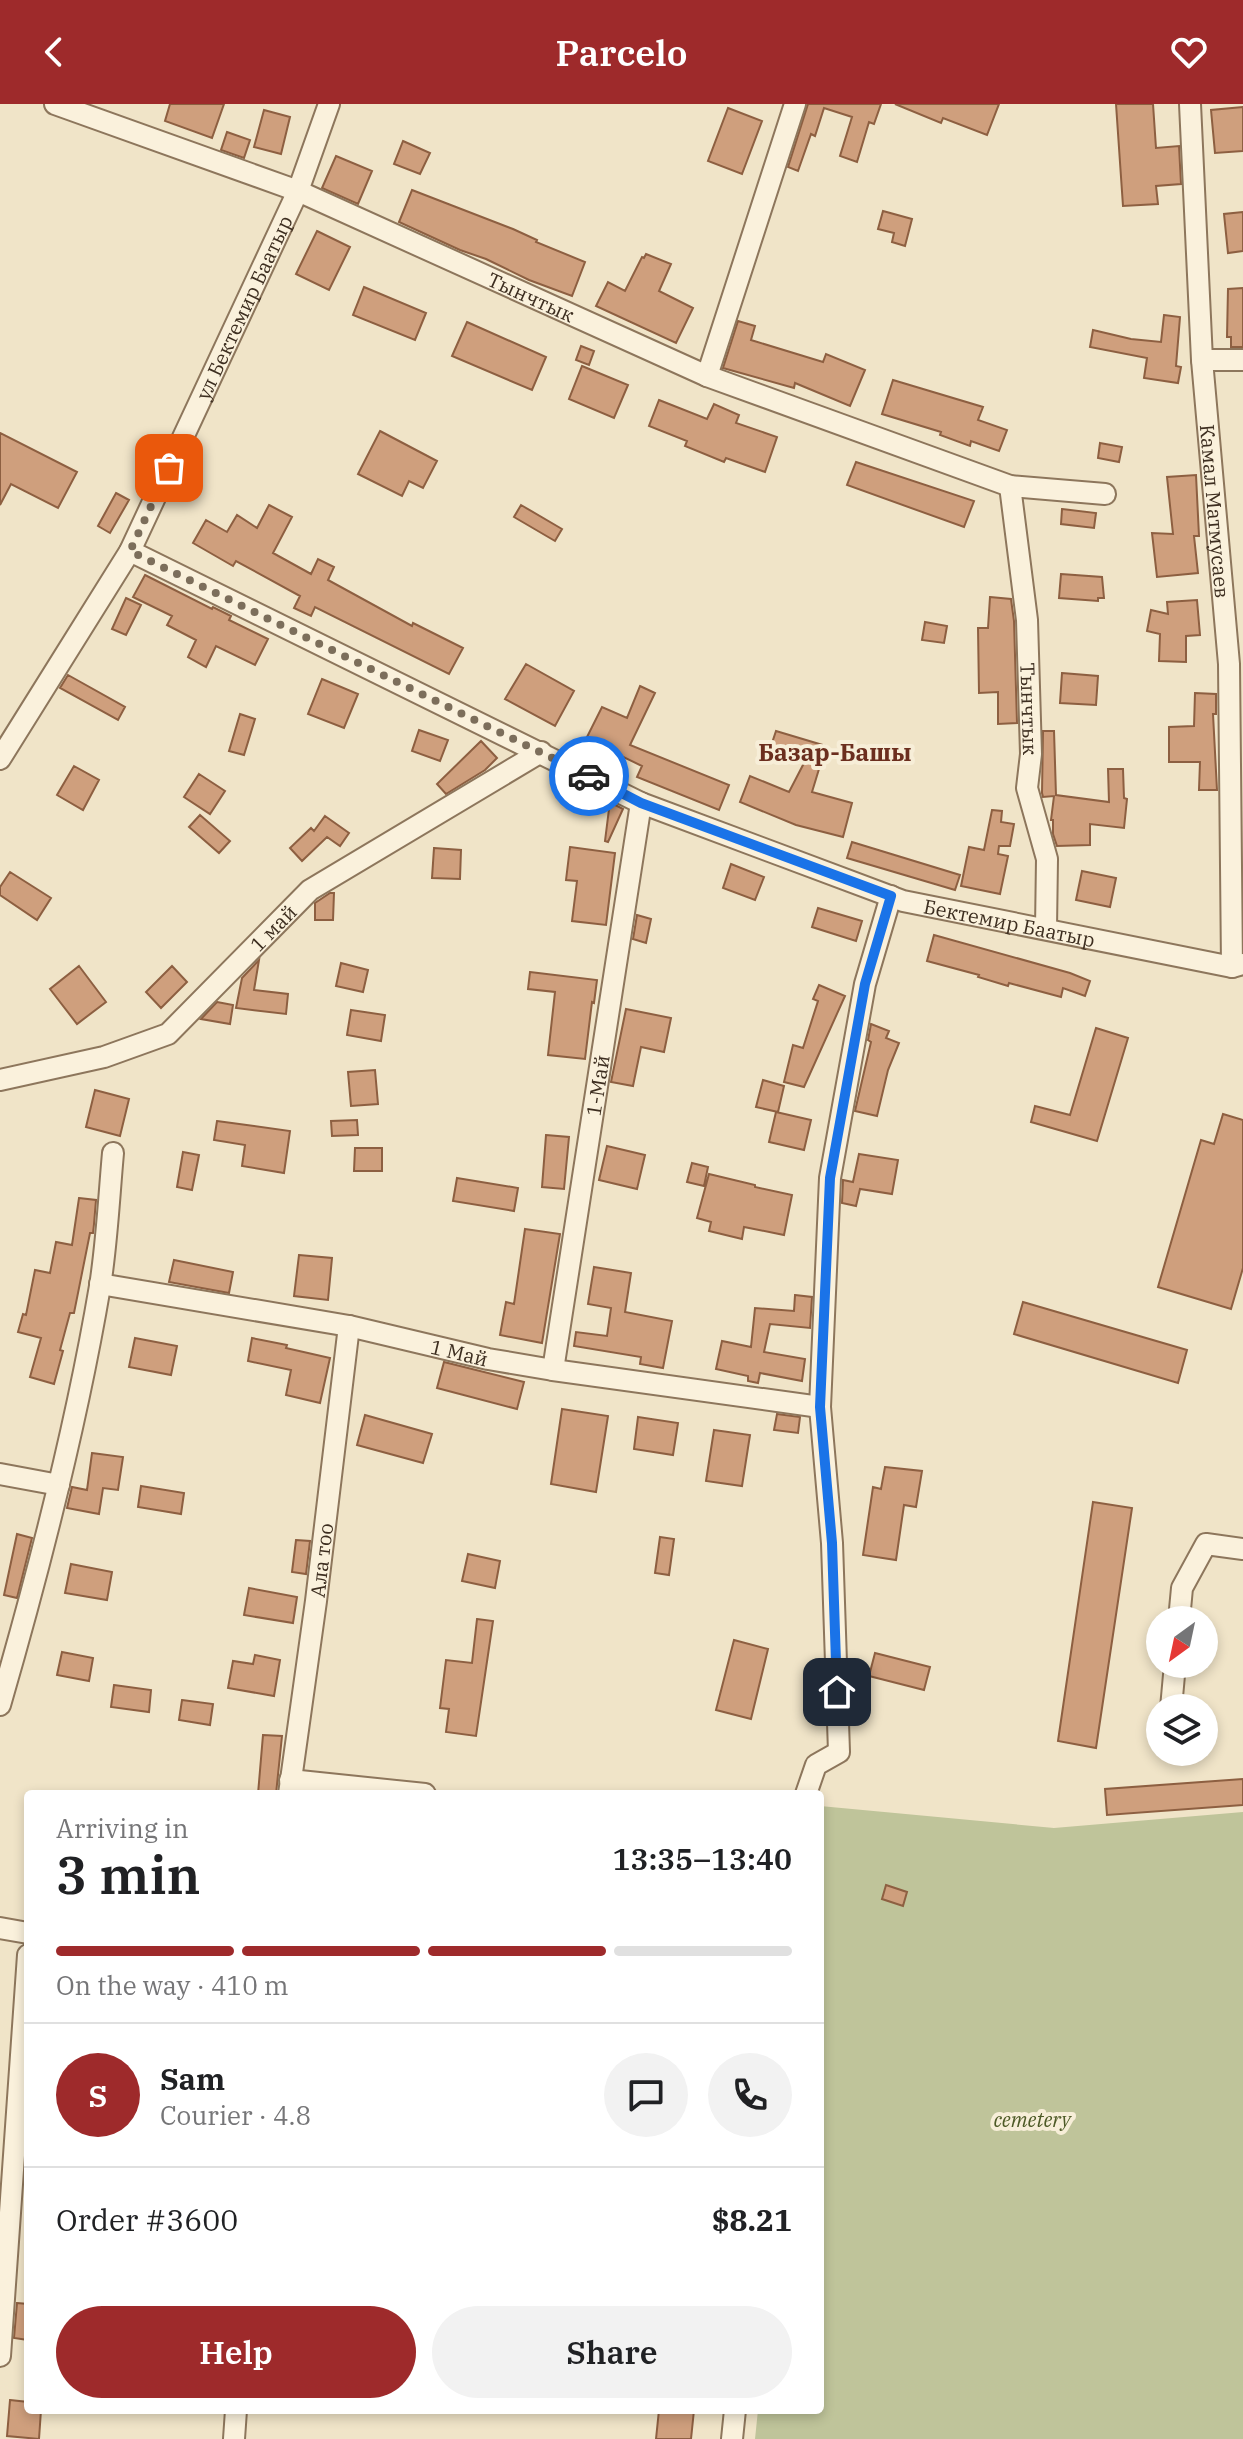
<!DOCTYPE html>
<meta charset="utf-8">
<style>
:root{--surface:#fff;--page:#f2f2f2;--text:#202124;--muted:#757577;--line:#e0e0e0;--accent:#9e2a2b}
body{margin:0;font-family:"IBM Plex Serif",serif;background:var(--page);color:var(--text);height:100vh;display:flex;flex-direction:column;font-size:30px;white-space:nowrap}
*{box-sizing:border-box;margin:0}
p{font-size:26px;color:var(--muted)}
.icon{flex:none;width:44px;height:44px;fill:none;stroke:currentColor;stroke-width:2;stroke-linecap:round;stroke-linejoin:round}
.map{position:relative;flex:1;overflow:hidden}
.sheet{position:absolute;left:24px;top:1686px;width:800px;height:624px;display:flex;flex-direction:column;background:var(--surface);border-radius:8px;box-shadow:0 4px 12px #0003}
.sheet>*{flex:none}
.needle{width:52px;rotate:213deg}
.tools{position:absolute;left:1146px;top:1502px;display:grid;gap:16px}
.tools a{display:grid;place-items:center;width:72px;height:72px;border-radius:50%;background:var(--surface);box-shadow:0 4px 12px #0003;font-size:40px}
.pin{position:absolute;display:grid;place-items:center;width:68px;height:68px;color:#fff;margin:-34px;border-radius:16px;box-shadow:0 4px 12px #0006}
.courier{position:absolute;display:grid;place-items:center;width:80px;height:80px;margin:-40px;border:6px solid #1a73e8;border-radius:50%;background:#fff;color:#222;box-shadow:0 2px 10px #0007}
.overview em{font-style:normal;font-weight:600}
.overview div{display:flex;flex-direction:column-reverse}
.overview{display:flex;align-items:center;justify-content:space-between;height:136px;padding:0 32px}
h1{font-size:52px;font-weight:600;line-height:60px}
.bar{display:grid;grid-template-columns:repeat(4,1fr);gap:12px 8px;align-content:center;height:96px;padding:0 32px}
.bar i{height:10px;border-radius:6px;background:var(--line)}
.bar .selected{background:var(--accent)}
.bar p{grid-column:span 4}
.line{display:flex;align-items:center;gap:20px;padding:0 32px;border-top:2px solid var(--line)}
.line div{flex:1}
.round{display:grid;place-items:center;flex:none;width:84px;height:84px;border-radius:42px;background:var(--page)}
.button{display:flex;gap:16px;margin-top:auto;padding:16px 32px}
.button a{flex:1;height:92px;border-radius:48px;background:var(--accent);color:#fff;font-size:32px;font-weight:600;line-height:92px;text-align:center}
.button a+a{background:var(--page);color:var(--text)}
header{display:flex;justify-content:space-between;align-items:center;height:104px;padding:0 32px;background:var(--accent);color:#fff;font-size:36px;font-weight:600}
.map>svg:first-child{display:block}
.cemetery{fill:#bfc49a}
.building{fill:#cf9f7d;stroke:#8d5f41;stroke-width:2}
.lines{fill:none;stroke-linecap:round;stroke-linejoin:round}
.minor-casing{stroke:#8d765c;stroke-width:24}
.minor{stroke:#faf1dc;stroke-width:20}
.done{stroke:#7c6e5b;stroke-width:8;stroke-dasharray:0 14.4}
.route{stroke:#1a73e8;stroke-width:10}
.labels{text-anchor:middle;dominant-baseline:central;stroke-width:8;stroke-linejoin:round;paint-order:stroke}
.street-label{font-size:20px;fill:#3d2e20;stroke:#f7eed8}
.park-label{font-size:20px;font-style:italic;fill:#4d5a26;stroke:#f7eed8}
.quarter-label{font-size:24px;font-weight:bold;fill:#6b2e1e;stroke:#f7eed8}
</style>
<header><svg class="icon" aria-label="back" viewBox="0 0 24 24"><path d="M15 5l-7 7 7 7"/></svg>Parcelo<svg class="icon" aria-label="heart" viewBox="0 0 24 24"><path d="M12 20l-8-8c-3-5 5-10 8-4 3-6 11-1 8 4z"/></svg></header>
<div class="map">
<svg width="1243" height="2335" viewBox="0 0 1243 2335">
<rect width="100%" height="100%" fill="#f0e4c8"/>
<path class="cemetery" d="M820,1702L1054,1724L1243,1708V2335H755L758,2306H820Z"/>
<path class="building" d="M170,0H224L212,34L165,17Z
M808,0H881L874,20L869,18L857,58L840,52L852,13L824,4L815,32L811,30L798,67L788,63Z
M895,0H999L987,31L943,14L941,19Z
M1116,0H1153L1156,44L1179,42L1181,80L1156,82L1158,100L1123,102Z
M1243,3V47L1215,49L1211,6Z
M728,4L762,17L742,70L708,57Z
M264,6L290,13L281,50L254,43Z
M227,28L250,36L244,54L221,46Z
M403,37L430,49L420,70L394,60Z
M336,52L372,67L358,100L322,84Z
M412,86L513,125L537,136L536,138L585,158L572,192L529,176L486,155L460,146L399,118Z
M883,107L912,115L905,142L892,138L894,129L878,125Z
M1243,108V147L1228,149L1224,110Z
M317,127L350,143L329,186L296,170Z
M646,150L671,160L659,187L693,204L676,239L596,202L608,178L625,187L642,153L644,154Z
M364,183L426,209L415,236L353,211Z
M1243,184V243H1231V233H1227L1228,185Z
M1164,211L1180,213L1176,262L1181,263L1178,279L1144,274L1147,254L1090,243L1093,226L1131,235L1161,238Z
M738,217L755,222L751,236L823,258L826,250L865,266L850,302L795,279L794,284L723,264Z
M467,218L546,253L532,286L452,252Z
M581,242L594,247L589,261L576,256Z
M582,262L628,281L614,314L569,295Z
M893,276L983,303L978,316L1007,326L999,347L971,337L970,342L940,331L941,328L882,310Z
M659,296L707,315L714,300L739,311L736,319L777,333L765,368L726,354L724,358L685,342L687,337L649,322Z
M380,327L437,357L423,384L409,377L402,392L358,370Z
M0,329L77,368L58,404L11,380L0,401Z
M1100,339L1122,343L1119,358L1098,354Z
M856,358L974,397L964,423L847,381Z
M1196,371L1199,432H1194L1198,469L1157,473L1152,429L1173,430L1167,373Z
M116,389L129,396L110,429L98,422Z
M269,401L292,413L273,449L311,470L318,455L334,463L328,476L412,522L413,519L463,544L449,570L315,503L311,512L294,504L300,492L236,457L233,462L193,439L206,416L227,428L237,411L257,424Z
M521,401L562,425L555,437L514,413Z
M1062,405L1096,409L1094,424L1061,420Z
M1061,470L1102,473L1104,494H1098V497L1059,494Z
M145,471L212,505L213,503L231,512L229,516L268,535L255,561L216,542L206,563L188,553L196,536L167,521L172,512L133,493Z
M990,493L1011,495L1014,517L1017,619L998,620V588L979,589L978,524H988Z
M126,494L141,501L126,531L112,525Z
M1197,496L1200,531L1186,532V558L1159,557L1160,530L1147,527L1151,506L1168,510L1167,498Z
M925,518L947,522L944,539L922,536Z
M526,560L574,587L555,622L505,595Z
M1062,569L1098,572L1096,601L1060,599Z
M68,571L125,603L118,616L60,584Z
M322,575L358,590L344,624L308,610Z
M640,582L655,589L630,641L729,681L719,706L637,673L642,662L586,635L602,603L627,614Z
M1195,589L1216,590V610H1213L1217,686H1199L1200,658H1169V623L1194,622Z
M240,610L255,615L244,651L229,647Z
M419,626L448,636L440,657L412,647Z
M776,627L826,642L812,688L852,699L843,733L796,721L740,698L750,672L789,688L804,659L769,648Z
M1043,627H1054L1056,691L1109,698L1108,665H1123L1124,694L1127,695L1124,724L1090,720V741L1057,742L1053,730V716H1051L1054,692L1043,693L1042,689Z
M481,637L497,654L485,666L446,690L437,680Z
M74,662L99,676L83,706L57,691Z
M199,670L225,687L210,710L184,693Z
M594,690L623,705L608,738L605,737L609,705L591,697Z
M992,706L1002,707L1001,718L1014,720L1010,742H999L998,750L1008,752L1000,790L961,782L969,743L984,746Z
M200,711L230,737L219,749L189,723Z
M325,712L349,729L340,742L327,733L302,757L290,744L311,724L314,727Z
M852,738L960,771L955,786L847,754Z
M570,743L615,749L606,821L572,817L577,777L566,776Z
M434,744L461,746L460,775L432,774Z
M731,760L764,773L755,796L723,784Z
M1082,767L1116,774L1110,803L1076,796Z
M10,768L51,794L37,816L0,791V783Z
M330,789H334L333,816H315V799Z
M818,804L862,817L856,837L812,823Z
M637,811L651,815L646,839L633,835Z
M934,831L1070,869L1090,877L1085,892L1063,884L1061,893L1009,879L1008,882L978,873L979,871L927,857Z
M259,856L254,886L288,890L286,910L236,904L242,874Z
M341,859L368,866L363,888L336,882Z
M79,862L106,898L77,920L50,885Z
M172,862L187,878L161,904L146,888Z
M530,868L597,876L594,899L592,898L585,955L548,951L555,888L528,885Z
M819,881L845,892L804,983L784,978L793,941L803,944L818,897L813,895Z
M217,898L233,901L230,920L201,915Z
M626,905L671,914L664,948L641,943L633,982L611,978Z
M351,906L385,911L381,937L347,931Z
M871,920L889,927L886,934L899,939L888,966L877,1012L855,1007L871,938L868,936Z
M1096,924L1128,934L1097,1037L1031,1018L1035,1002L1070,1011Z
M375,966L378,1000L351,1002L348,968Z
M763,976L784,982L778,1008L756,1003Z
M95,986L129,995L120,1032L86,1023Z
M776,1008L811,1016L804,1046L769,1038Z
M1223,1010L1243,1016V1164L1231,1205L1158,1183L1201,1036L1214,1040Z
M357,1016L358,1031L332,1032L331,1017Z
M217,1017L290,1027L284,1069L242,1062L245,1041L214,1036Z
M546,1031L569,1033L564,1085L542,1083Z
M607,1042L645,1051L637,1085L599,1076Z
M355,1044H382V1067H354Z
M183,1048L199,1051L192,1086L177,1083Z
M859,1050L898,1056L892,1090L860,1085L856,1102L842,1099L843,1076L853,1078Z
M692,1059L708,1063L704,1082L687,1078Z
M709,1070L755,1081V1083L792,1091L784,1131L744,1123L742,1135L709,1127L711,1118L697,1114Z
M457,1074L518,1084L514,1107L453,1097Z
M79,1094L96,1096L94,1120L93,1129H90L74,1209H70L60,1246L63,1247L54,1280L30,1273L41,1234L18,1228L23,1210L26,1211L35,1166L50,1169L56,1138L72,1141Z
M525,1125L560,1130L542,1239L500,1231L506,1198L514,1200Z
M299,1151L332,1154L328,1196L294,1192Z
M174,1156L233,1168L229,1189L169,1178Z
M594,1163L631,1169L625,1208L672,1217L663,1264L640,1260L641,1253L574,1242L576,1228L607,1232L611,1204L588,1200Z
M795,1191L812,1193L810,1224L770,1220L764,1248L805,1255L802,1277L760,1269L758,1279L748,1277V1272L716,1265L722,1237L751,1243L755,1204L794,1207Z
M1023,1198L1187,1246L1178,1279L1014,1230Z
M135,1234L177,1242L171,1271L129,1263Z
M252,1234L287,1241L286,1244L330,1254L320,1299L286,1291L291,1266L248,1257Z
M444,1258L524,1278L517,1305L437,1284Z
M562,1305L608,1312L596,1388L551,1380Z
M777,1310L800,1313L798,1329L774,1326Z
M365,1311L432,1330L423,1359L357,1341Z
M638,1313L678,1319L673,1351L634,1345Z
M714,1326L750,1331L742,1382L706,1377Z
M92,1349L123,1353L118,1386L103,1384L99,1410L67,1404L72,1383L87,1386Z
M885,1363L922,1367L916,1403L904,1401L896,1456L863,1451L873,1383L881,1385Z
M141,1382L184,1389L181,1410L138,1403Z
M1093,1398L1132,1404L1096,1644L1058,1637Z
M17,1430L32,1434L17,1494L4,1491Z
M660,1433L674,1435L669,1471L655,1469Z
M296,1436L310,1437L306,1470L292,1468Z
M468,1450L500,1457L495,1484L462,1477Z
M71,1460L112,1468L107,1496L65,1489Z
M249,1484L297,1493L293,1519L244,1511Z
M477,1515L493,1517L476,1632L446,1628L449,1605L440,1604L446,1556L472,1559Z
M734,1536L768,1545L751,1615L716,1606Z
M62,1548L93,1554L89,1577L57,1571Z
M875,1549L930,1563L924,1586L869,1572Z
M255,1551L280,1556L274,1592L228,1584L233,1557L253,1560Z
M114,1581L151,1586L149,1608L111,1603Z
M182,1596L213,1600L210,1621L179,1616Z
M263,1631L282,1632L276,1690H258Z
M1243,1675V1701L1107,1711L1105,1685Z
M886,1781L907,1788L903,1802L882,1795Z
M17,2199L28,2200V2236L14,2234Z
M10,2296L28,2298V2306H41L39,2335L7,2332Z
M659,2306H694L691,2335H656Z"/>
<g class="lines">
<g class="minor-casing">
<g id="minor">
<path id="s1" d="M55,0L298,87L707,272L1010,382L1105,390"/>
<path id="s2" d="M1190,0L1202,256L1229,560L1232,863"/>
<path d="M1202,256H1243"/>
<path d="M707,272L795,0"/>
<path id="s3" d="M1010,382L1027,516L1031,650L1027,684L1047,755L1046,824"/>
<path id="s4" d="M130,447L641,699L903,797L1232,863L1243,860"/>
<path id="s5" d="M0,655L130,447L298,87L329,0"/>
<path id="s6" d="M0,976L104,953L168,930L310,786L541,648"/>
<path id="s7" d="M100,1180L349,1222L488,1255L553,1266L820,1303"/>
<path id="s8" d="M553,1266L641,699"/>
<path d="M0,1370L59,1381"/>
<path d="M1179,1516L1182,1484L1206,1440L1243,1445"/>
<path d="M0,1601C40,1463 76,1324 100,1182C107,1138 109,1093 113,1049"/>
<path d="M1171,1604L1175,1560"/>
<path d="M290,1676L425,1690"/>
<path id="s9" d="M289,1690L316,1497L349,1222"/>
<path d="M806,1690L816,1661L839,1648L832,1439L820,1303L830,1074L865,880L891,792"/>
<path d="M0,1824L28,1829"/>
<path d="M0,2252L28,1851"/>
<path d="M234,2335L236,2306"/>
<path d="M732,2335L735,2306"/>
</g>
</g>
<use href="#minor" class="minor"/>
</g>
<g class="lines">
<path class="done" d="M169,364L130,447L589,672"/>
<path class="route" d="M589,672L641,699L891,792L865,880L830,1074L820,1303L832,1439L837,1588"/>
</g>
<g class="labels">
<g class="street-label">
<text stroke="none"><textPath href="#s1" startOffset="514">Тынчтык</textPath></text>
<text stroke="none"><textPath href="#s5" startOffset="514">ул Бектемир Баатыр</textPath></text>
<text stroke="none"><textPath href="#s2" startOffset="408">Камал Матмусаев</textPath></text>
<text stroke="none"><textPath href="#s3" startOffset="224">Тынчтык</textPath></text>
<text stroke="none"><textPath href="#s4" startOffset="958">Бектемир Баатыр</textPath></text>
<text stroke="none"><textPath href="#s6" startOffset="324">1 май</textPath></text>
<text stroke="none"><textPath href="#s8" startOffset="288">1-Май</textPath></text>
<text stroke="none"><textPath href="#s7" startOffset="366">1 Май</textPath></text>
<text stroke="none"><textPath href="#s9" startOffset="236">Ала тоо</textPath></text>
</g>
<g class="park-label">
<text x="1032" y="2015">cemetery</text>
</g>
<g class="quarter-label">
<text x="835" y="648">Базар-Башы</text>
</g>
</g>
</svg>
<div class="tools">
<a><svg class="needle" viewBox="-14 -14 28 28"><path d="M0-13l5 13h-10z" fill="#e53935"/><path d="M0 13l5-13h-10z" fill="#757577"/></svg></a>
<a><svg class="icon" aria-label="layers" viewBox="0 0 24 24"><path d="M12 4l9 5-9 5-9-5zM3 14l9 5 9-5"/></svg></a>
</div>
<div class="pin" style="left:169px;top:364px;background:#ea580c"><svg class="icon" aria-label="bag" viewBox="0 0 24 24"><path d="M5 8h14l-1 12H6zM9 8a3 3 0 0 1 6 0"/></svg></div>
<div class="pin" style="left:837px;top:1588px;background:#1f2937"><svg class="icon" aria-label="home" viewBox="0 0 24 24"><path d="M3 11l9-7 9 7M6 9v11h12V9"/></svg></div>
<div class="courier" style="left:589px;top:672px"><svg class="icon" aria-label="car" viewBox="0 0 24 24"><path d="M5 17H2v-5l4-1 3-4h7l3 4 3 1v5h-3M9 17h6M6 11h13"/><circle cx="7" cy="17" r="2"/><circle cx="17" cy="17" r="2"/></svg></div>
<section class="sheet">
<div class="overview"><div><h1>3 min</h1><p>Arriving in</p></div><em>13:35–13:40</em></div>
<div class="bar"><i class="selected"></i><i class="selected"></i><i class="selected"></i><i></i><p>On the way · 410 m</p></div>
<div class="line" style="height:144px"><b class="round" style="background:var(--accent);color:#fff">S</b><div><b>Sam</b><p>Courier · 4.8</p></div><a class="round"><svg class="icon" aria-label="chat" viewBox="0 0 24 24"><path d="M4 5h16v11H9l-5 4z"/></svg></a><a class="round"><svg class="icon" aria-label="phone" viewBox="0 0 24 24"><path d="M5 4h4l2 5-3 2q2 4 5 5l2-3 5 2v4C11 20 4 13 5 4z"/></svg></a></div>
<div class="line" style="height:104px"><div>Order #3600</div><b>$8.21</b></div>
<div class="button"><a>Help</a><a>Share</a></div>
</section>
</div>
